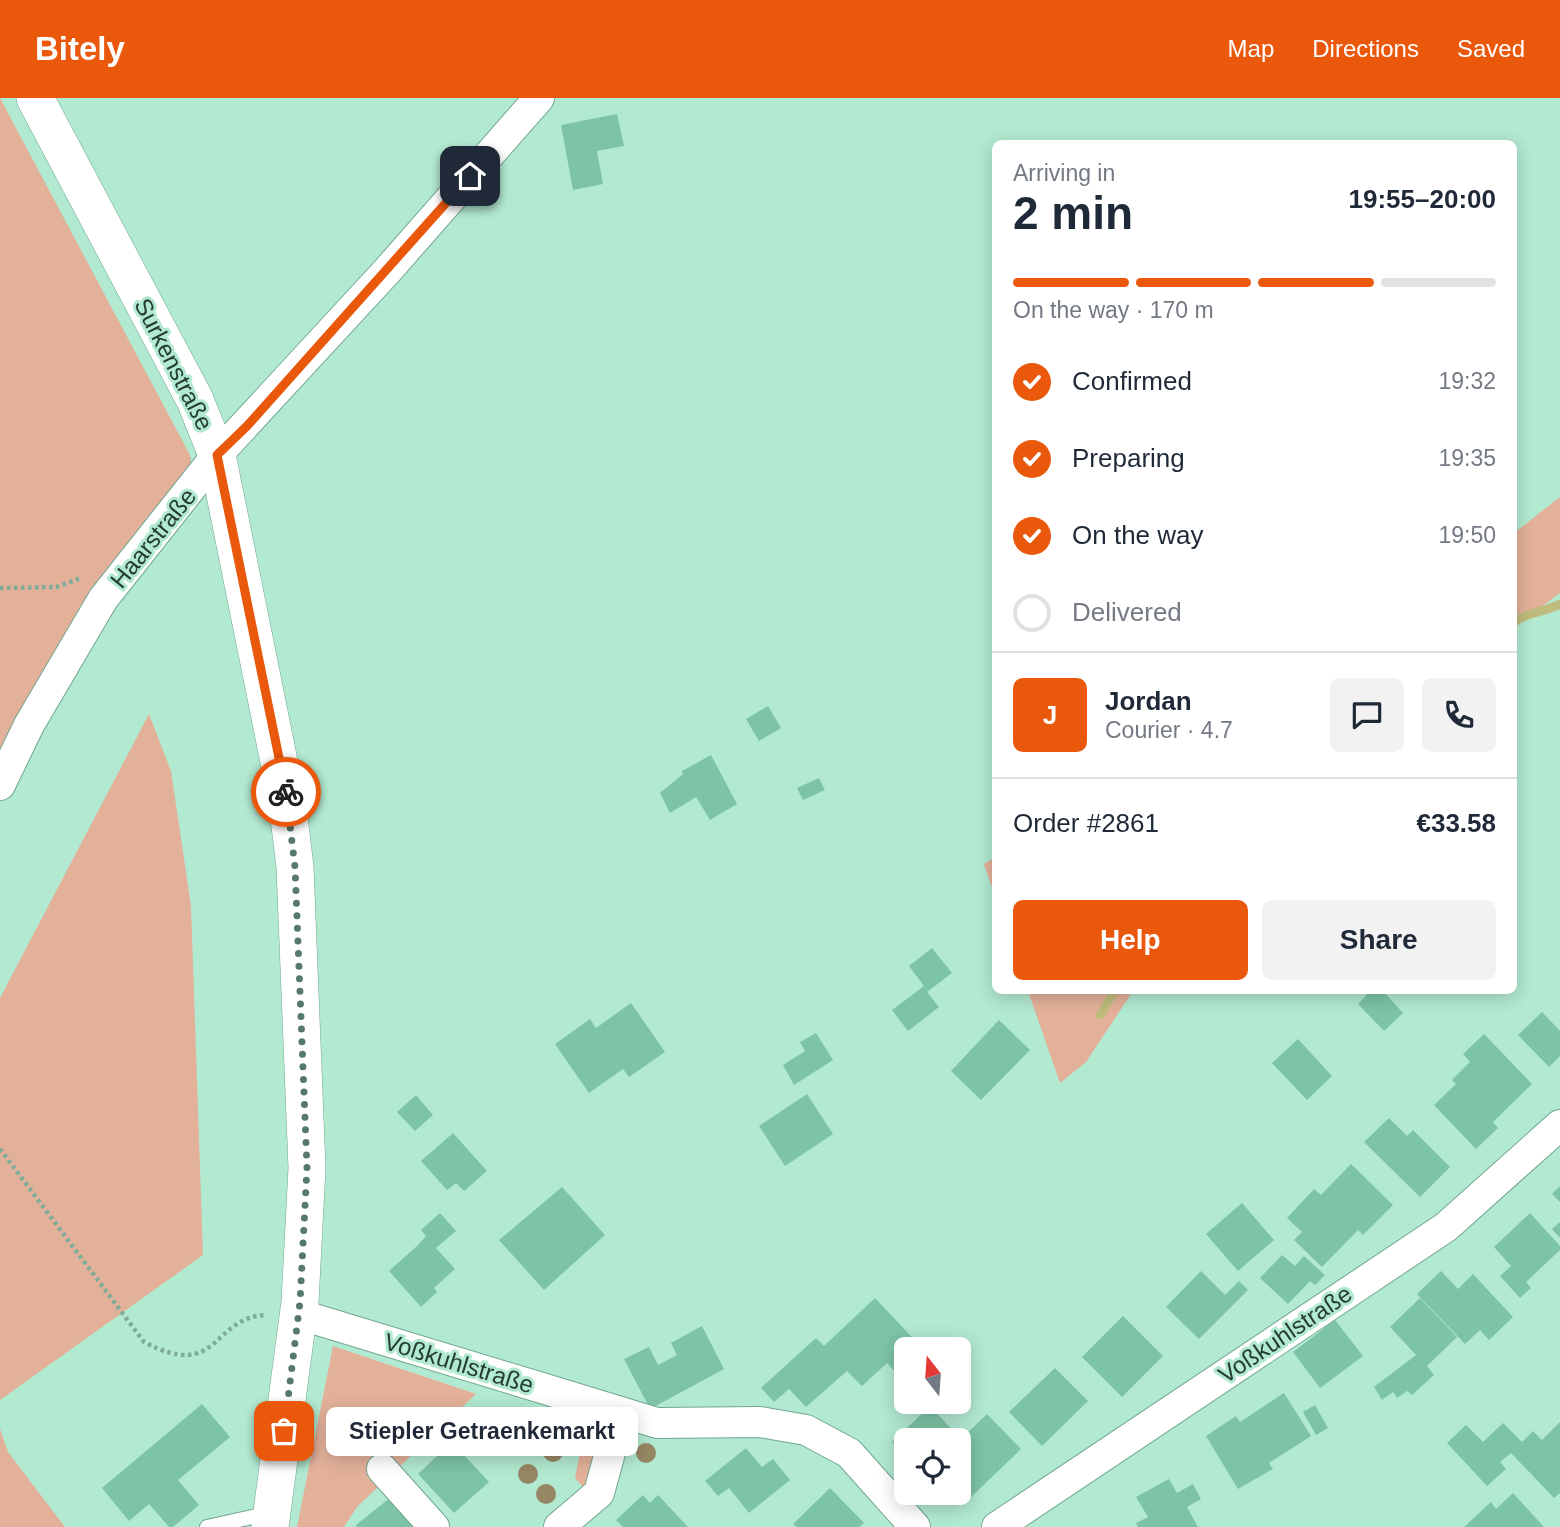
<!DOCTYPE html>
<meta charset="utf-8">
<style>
:root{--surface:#fff;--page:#f2f2f3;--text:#1f2937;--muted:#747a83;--line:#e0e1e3;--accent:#ea580c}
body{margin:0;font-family:Helvetica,sans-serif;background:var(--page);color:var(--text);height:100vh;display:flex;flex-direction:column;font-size:26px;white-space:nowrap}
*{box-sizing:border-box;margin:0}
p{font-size:23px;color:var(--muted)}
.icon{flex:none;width:38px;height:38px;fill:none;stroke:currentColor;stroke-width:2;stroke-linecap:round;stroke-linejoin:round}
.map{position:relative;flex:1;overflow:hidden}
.sheet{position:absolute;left:992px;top:42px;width:525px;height:854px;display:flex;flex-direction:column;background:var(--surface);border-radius:10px;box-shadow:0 4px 18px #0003}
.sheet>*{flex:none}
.needle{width:46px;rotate:343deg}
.buttons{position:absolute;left:894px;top:1239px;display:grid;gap:14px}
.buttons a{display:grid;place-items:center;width:77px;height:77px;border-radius:10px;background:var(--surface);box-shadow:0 4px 18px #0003;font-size:35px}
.pin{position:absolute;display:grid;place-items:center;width:60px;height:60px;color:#fff;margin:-30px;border-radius:14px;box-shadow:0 4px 10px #0006}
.courier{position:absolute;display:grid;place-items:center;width:70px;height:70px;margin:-35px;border:5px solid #ea580c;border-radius:50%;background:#fff;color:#222;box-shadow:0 2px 9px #0007}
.bubble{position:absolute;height:49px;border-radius:10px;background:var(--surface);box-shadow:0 4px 18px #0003;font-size:23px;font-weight:600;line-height:49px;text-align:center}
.head em{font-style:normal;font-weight:600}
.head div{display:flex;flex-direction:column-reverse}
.head{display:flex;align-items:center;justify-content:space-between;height:119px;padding:0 21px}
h1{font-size:46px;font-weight:600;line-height:52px}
.bar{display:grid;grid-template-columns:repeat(4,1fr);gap:10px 7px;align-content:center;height:84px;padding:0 21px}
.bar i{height:9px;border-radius:5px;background:var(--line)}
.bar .active{background:var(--accent)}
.bar p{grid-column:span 4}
.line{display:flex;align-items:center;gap:18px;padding:0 21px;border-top:2px solid var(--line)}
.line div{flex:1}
.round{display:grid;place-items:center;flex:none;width:74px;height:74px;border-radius:10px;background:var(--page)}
ol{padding:0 21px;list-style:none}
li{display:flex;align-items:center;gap:21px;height:77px}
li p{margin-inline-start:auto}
li .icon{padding:7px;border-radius:50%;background:var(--accent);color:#fff;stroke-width:4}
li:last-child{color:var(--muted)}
li i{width:38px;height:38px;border:4px solid var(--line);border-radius:50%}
.cta{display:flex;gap:14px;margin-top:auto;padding:14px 21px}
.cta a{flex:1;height:80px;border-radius:10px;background:var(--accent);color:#fff;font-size:28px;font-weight:600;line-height:80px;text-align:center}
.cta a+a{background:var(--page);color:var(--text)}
header{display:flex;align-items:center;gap:42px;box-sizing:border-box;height:98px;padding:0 35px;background:var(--accent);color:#fff}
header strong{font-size:33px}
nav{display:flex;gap:38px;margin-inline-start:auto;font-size:24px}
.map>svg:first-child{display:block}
.green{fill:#e3b19a}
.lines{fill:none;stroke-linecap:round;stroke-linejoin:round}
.stream{stroke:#bfbc7d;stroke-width:9}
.building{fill:#7dc4a6}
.service-casing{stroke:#71a690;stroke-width:16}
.minor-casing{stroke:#71a690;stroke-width:32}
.tertiary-casing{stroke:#71a690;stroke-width:38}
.path{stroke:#80ab98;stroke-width:4.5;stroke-dasharray:3.5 3.5;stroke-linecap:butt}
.service{stroke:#fff;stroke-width:14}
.minor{stroke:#fff;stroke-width:30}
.tertiary{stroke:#fff;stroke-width:37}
.tree{fill:#968764}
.done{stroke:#57796a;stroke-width:7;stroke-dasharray:0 12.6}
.route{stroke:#ea580c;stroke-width:9}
.labels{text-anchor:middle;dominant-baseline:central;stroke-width:6;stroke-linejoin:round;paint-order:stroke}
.street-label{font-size:24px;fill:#263d33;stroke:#b2e9d1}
</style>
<header>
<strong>Bitely</strong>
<nav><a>Map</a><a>Directions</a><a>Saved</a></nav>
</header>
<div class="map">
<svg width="1560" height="1429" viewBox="0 0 1560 1429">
<rect width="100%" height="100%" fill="#b2e9d1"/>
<path class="green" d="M0,0L190,357L193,374L0,656Z
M1560,399V495L1514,530V435Z
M149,616L171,673L191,808L203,1157L0,1302V900Z
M996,759V801L984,766Z
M1028,893V892L1133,893L1086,964L1060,985Z
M333,1248L476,1296L357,1409L344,1429H297Z
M586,1323L605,1346L594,1381L584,1390L575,1380Z
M0,1331L8,1354L65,1429H0Z"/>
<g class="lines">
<path class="stream" d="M1514,524C1529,513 1544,515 1560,506
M1100,917L1115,892"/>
</g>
<path class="building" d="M617,16L624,48L597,53L603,86L573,92L561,27Z
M768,608L781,630L759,643L746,621Z
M711,657L737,706L710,722L696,699L670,715L660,695L683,676L682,673Z
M819,680L825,692L803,702L797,690Z
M932,850L952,875L927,894L939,909L908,933L892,912L924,888L909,868Z
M1371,892H1382L1403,915L1384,933L1358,906Z
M631,905L665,954L629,979L623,971L589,995L555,946L590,921L596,930Z
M1542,914L1560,933V958L1549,969L1518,937Z
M999,922L1030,952L981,1002L951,973Z
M816,935L833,962L794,987L783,967L805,953L800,944Z
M1484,936L1532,986L1493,1024L1498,1030L1476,1051L1434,1007L1456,986L1452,982L1470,964L1463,956Z
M1298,941L1332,978L1307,1002L1272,965Z
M807,996L833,1036L785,1068L759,1028Z
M416,997L433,1017L415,1033L397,1014Z
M1389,1020L1407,1038L1413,1032L1450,1069L1420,1099L1364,1044Z
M453,1035L487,1073L464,1093L456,1085L447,1092L421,1063Z
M1351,1066L1393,1107L1363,1137L1358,1132L1322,1169L1294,1142L1302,1134L1287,1120L1314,1091L1321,1097Z
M1560,1088V1104L1552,1096Z
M562,1089L605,1137L544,1192L499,1142Z
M1242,1105L1274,1142L1238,1173L1206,1136Z
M440,1115L456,1133L436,1150L455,1171L434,1190L437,1194L421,1209L389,1173L417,1148L426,1138L421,1132Z
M1530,1115L1560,1148V1152L1526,1184L1531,1190L1520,1200L1500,1178L1511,1168L1494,1149Z
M1560,1124V1140L1552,1131Z
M1282,1157L1295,1168L1304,1158L1325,1177L1315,1187L1310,1183L1288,1206L1260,1180Z
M1201,1173L1225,1197L1239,1183L1248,1192L1199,1241L1166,1209Z
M1441,1173L1458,1191L1473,1176L1513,1219L1489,1242L1480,1232L1465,1246L1417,1196Z
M875,1200L923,1251H906V1269L898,1277L887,1265L862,1288L847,1273L806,1309L789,1291L774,1304L761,1290L816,1240L824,1248Z
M1420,1200L1457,1239L1427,1268L1434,1277L1412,1297L1407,1293L1397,1300L1393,1294L1382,1302L1374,1289L1416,1257L1390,1229Z
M1123,1218L1163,1258L1122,1299L1082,1259Z
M1335,1222L1363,1258L1320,1290L1293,1254Z
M702,1228L724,1271L650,1311L624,1261L649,1249L658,1267L677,1257L671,1245Z
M1055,1270L1088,1303L1042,1348L1009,1314Z
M1284,1295L1311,1338L1269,1365L1273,1371L1238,1391L1206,1338L1236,1318L1240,1324Z
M202,1306L230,1339L178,1382L199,1407L173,1429H169L149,1406L129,1423L102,1390Z
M1315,1307L1328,1330L1316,1337L1303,1314Z
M930,1308L961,1341L987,1316L1021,1351L969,1401L959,1391V1342H906V1359L892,1344Z
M1560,1324V1395L1554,1400L1511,1355L1500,1364L1506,1371L1487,1388L1447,1345L1466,1327L1483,1344L1503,1325L1522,1344L1533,1333L1542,1342Z
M452,1344L489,1384L454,1415L418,1376Z
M746,1350L762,1369L773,1361L790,1382L749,1415L729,1390L718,1398L705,1383Z
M1169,1381L1177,1395L1193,1386L1201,1401L1187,1409L1198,1429H1138L1136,1425L1148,1419L1136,1399Z
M830,1390L864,1425L859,1429H797L793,1426Z
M1513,1395L1544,1429H1464L1491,1404L1496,1411Z
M643,1397L650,1405L658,1397L688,1429H623L616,1422Z
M391,1399L415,1429H357L356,1427Z"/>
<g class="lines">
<g class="service-casing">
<path id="service" d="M207,1429L270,1415"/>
</g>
<g class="minor-casing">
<path id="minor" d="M0,687L29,627L103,501L217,357L387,173L539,0
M298,1216L657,1325L760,1324L806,1332L849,1355L915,1429
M382,1371L434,1429
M559,1429L599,1395L621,1314
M997,1429L1446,1129L1560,1027"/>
</g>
<g class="tertiary-casing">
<path id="tertiary" d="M35,0L195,302L217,357L287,703L295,769L307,1070L300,1204L270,1429"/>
</g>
<path class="path" d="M0,490L56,489L81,480
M0,1051L144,1244C220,1284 211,1219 266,1217"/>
<use href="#service" class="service"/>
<use href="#minor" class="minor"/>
<use href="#tertiary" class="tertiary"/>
</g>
<g class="tree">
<circle cx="478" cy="1320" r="10"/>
<circle cx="583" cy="1326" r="10"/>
<circle cx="531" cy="1329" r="10"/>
<circle cx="503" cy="1346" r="10"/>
<circle cx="553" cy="1354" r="10"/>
<circle cx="646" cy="1355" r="10"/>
<circle cx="528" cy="1376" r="10"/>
<circle cx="546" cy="1396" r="10"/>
</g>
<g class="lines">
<path class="done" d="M284,1333L300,1204L307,1070L295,769L286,694"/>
<path class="route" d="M286,694L217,357L247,328L470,78"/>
</g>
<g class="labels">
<g class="street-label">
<text transform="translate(174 266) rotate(63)">Surkenstraße</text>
<text transform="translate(153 440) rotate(-51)">Haarstraße</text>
<text transform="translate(1285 1236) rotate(-34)">Voßkuhlstraße</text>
<text transform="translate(459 1265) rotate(17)">Voßkuhlstraße</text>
</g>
</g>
</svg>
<div class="buttons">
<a><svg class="needle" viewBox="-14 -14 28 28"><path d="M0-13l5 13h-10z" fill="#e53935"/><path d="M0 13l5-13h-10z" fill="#747a83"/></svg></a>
<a><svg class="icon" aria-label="locate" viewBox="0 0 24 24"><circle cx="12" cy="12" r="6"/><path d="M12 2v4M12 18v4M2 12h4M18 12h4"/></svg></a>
</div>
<div class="pin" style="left:284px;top:1333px;background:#ea580c"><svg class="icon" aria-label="bag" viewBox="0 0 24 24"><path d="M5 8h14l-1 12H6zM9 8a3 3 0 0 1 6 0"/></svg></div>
<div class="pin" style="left:470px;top:78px;background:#1f2937"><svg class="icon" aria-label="home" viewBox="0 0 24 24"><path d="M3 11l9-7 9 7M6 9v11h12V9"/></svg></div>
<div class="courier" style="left:286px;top:694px"><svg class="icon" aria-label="bike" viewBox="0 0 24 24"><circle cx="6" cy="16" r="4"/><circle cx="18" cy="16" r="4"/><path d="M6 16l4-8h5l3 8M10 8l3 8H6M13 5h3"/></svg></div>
<div class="bubble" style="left:326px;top:1309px;width:312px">Stiepler Getraenkemarkt</div>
<section class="sheet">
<div class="head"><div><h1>2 min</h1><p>Arriving in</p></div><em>19:55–20:00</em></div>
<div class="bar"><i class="active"></i><i class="active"></i><i class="active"></i><i></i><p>On the way · 170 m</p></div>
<ol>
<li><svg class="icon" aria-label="check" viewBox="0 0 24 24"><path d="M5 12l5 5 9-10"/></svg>Confirmed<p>19:32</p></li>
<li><svg class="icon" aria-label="check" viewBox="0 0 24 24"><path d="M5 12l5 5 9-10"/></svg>Preparing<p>19:35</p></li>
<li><svg class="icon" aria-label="check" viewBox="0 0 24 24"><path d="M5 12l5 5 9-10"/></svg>On the way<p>19:50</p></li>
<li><i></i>Delivered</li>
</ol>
<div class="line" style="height:126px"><b class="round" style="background:var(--accent);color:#fff">J</b><div><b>Jordan</b><p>Courier · 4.7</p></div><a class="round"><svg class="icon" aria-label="chat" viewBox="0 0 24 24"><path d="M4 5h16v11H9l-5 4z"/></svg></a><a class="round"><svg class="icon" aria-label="phone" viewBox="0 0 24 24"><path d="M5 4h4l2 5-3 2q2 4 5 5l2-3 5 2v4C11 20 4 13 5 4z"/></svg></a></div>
<div class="line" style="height:91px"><div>Order #2861</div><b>€33.58</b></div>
<div class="cta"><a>Help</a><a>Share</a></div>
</section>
</div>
